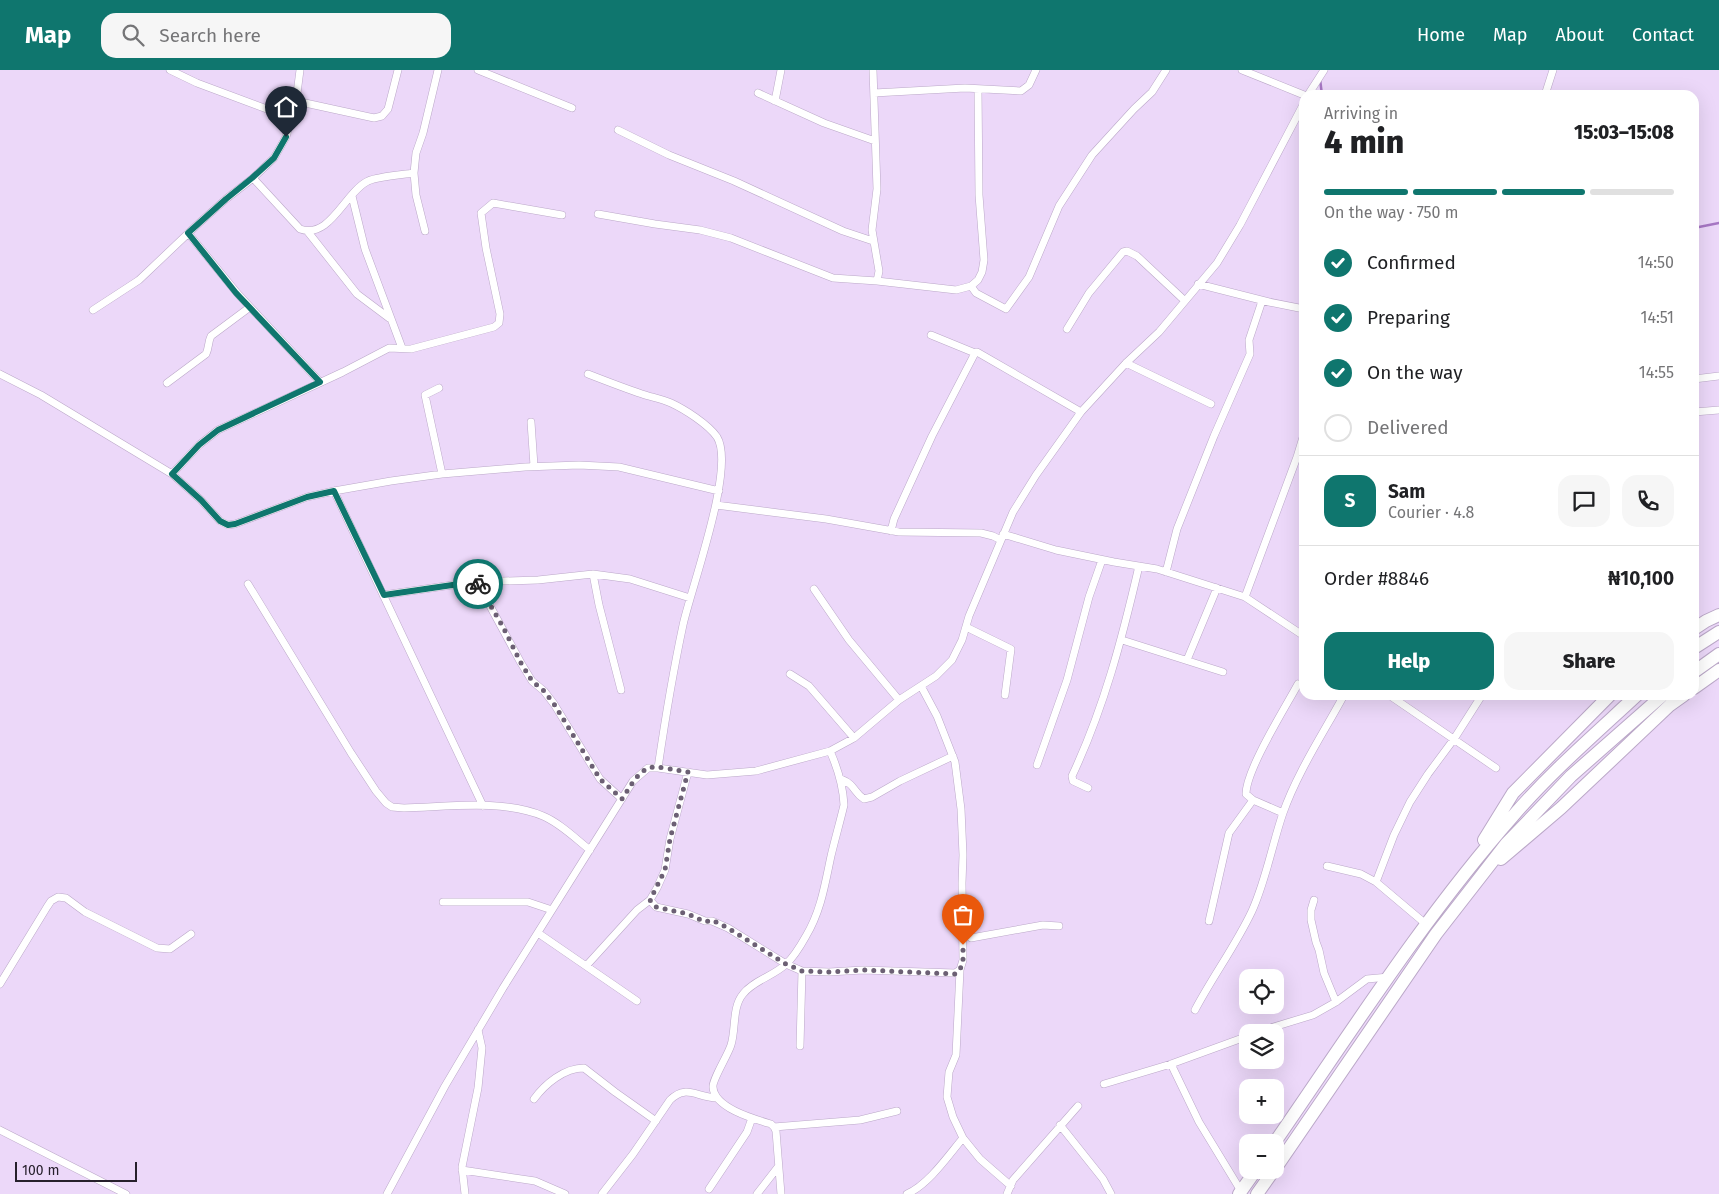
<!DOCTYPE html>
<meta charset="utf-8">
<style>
:root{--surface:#fff;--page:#f6f6f6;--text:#202124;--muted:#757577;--line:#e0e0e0;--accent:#0f766e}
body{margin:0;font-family:"Fira Sans",sans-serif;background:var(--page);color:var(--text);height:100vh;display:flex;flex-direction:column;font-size:19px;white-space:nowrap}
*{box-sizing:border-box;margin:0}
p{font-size:16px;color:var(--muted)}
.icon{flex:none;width:28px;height:28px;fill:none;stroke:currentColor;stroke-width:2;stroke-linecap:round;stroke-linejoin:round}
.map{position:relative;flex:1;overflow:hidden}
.drawer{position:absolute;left:1299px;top:20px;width:400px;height:610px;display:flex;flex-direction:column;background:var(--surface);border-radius:15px;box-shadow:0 5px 20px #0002}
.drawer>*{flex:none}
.tools{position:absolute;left:1239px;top:899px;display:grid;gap:10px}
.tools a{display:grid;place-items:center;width:45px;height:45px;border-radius:10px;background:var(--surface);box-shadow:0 5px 20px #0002;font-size:25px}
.scale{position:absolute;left:15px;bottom:12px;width:122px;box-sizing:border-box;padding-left:5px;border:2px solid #27202c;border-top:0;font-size:14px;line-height:18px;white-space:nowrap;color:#27202c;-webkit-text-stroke:4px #ecd8f9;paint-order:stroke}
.pin{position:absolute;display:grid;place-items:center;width:42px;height:42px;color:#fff;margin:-51px -21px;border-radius:50% 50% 50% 0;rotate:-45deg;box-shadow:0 0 5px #0007}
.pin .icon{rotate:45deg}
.courier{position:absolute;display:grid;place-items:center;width:50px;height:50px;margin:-25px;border:4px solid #0f766e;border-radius:50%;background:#fff;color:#222;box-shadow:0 1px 6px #0007}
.summary em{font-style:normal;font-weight:800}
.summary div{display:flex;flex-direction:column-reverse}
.summary{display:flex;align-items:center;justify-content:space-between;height:85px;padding:0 25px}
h1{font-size:32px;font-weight:800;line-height:38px}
.bar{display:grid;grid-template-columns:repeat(4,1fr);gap:8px 5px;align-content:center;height:60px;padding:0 25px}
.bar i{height:6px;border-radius:4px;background:var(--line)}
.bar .current{background:var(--accent)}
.bar p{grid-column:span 4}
.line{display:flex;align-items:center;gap:12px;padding:0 25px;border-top:1px solid var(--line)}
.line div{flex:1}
.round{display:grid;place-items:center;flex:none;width:52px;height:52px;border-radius:15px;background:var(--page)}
ol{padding:0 25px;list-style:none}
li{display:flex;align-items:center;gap:15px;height:55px}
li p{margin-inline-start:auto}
li .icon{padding:5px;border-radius:50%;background:var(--accent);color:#fff;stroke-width:4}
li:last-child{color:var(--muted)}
li i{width:28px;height:28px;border:2px solid var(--line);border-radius:50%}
.cta{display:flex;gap:10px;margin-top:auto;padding:10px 25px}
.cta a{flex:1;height:58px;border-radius:15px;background:var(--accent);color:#fff;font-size:20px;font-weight:800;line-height:58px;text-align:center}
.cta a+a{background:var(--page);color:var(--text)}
header{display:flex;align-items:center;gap:30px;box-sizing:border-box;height:70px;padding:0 25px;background:var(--accent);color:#fff}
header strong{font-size:24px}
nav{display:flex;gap:28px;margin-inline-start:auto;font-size:18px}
.search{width:350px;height:45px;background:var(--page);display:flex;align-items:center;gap:12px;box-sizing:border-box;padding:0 18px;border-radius:15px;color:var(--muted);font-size:19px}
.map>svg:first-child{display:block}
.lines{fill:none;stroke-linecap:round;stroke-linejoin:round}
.stream{stroke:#a777c4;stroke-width:2.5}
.street-casing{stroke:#bba8c8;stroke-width:8}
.highway-casing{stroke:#bba8c8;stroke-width:14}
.street{stroke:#fff;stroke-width:7}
.highway{stroke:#fff;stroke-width:12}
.done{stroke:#6c6074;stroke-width:5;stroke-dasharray:0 9}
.route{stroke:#0f766e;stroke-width:6}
</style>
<header>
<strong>Map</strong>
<div class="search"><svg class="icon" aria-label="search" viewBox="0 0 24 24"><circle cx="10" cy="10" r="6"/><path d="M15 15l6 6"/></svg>Search here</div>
<nav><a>Home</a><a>Map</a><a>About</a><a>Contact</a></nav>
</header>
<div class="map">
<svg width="1719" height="1124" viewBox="0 0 1719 1124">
<rect width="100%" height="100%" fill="#ecd8f9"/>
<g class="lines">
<path class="stream" d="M1320,9L1322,25
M1694,158L1719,153
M1301,491L1304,486"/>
<g class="street-casing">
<path id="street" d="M170,0L197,13L291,48
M478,0L572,38
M873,0L877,119L872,160L879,201L877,211
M1242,0L1304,25
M758,23L824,53L875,71
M874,23L965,18L1021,21L1029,15L1036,0
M1308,25L1324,0
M1545,25L1553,0
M296,31L374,48L382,46L388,39L398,0
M775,31L781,0
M618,60L669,85L734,111L843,161L873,171
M253,108L300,159C330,170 345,122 368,111C380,106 401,105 414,103
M352,126L365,179L402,278
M598,144L655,154L700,160L731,168L833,208L877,211L956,220L971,216L978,210L982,202L984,190L979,125L978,19
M425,161L416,125L414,103L416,83L423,63L438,0
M308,162L357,224L389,248
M188,163L237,223L320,312
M1198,214L1269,232L1304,239
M971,216L976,223L1006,239L1029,207L1059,136L1092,85L1134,39L1152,22L1166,0
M93,240L139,210L198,154L226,129L253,108L274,88L286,67L296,31L300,0
M1067,259L1089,223L1123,182L1127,181L1137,186L1184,230
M931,265L975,283
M1126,293L1211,334
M0,304L41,325L172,404L201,430L220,451L228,455L235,454L307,427L334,421L391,411L442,404L525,397L579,395L619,397L719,421
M588,304C606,311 624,318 642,324C651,327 662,329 671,333C684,339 708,354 717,367C736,397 691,518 683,555C673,602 665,650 658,698
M1694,309L1719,306
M167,313L206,284C209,278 208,272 211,266L250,237
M439,318L425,325L442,404
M1694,342L1719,340
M531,352L534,396
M172,404L199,375L218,360L343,302L389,278L411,279L494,257L499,253L500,244L486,178L481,143L493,133L562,145
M334,421L483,736
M716,435L826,449L899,462L981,463L993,466L1001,470
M891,461L894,449L932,366L975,283L977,282L1081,342
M1003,464L1056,480L1114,492L1157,499L1245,527L1304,566
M1166,502L1177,459L1214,366L1250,284L1249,270L1262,231
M593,504L599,535L621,620
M477,512L521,593L532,611L544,621L554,634L600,709L622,729
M248,514L351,683L376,721L386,733L392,737L404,738C447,737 503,729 543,746C560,753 576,769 590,780
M814,519L849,570L899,630
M383,525L473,512L538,510L593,504L630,509L690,528
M1245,527L1297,387L1304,364
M966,557L1011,579L1005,625
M1122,570L1223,602
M1187,590L1217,518
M790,604L809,616L854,668
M1389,625L1496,698
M830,681C838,699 843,715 844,735C840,752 835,769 831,786C825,814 821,841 806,866C801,875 794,887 786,894C774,906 754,910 743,924C732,937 736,959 731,975C728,985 712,1010 713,1017C714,1038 754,1049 771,1054L774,1057L860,1050L897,1041
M1037,695L1067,610L1089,527L1102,490
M841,709C856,715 853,722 864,729L872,727L900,711L953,686
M1088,718L1073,711L1072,706C1104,638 1122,569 1139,496
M1283,743L1253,730L1246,724C1246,700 1285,638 1298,614
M1327,796L1361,804L1376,812L1427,855
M1376,812L1394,765L1410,732L1428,704L1454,669L1482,625
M650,830L656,837L688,844L705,851H712L728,858L786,894L802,901L829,902L863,900L955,903L960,900L963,890L962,813L963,785L961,739L955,692L937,646L921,616
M1314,830L1311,840V850L1316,872L1319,880L1324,903L1336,932
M443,832H528L552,840
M1209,851L1229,763L1253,730
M962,860L971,868L1043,855L1059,856
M538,863L637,931
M587,895L637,840L650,830L657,818L665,800L670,769L688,702
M960,900L956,985L949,1002L947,1027L953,1047L963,1068L980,1089L1011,1116
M0,914L47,837L51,831L58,827L66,828L85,842L157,878L170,879L191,864
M1195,940C1213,906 1236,875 1252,841C1266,810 1272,775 1283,743C1298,701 1323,664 1344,625
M1257,962L1313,945L1336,932L1367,909L1389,907
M800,976L802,901
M1171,994L1199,1052L1241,1121
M1104,1014L1171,994L1248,966
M534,1029C545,1014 564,998 584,998L615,1022L656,1051
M1060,1055L1103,1109L1111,1124
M774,1057L776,1061L781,1124
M0,1060L126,1124
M462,1100L535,1111L565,1124
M709,1119L747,1062L752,1048
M387,1124L445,1016L503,918L633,711L648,698H658L707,705L756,701L830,681L854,668L899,630L936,606L952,590L962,570L969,546L1013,442L1036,405L1081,342L1126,293L1159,262L1217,193L1240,155L1304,33
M465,1124L462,1097L478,1018L482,978L478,960
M602,1124L633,1084L670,1030C686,1014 696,1027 717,1028
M757,1124L778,1097
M907,1124C929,1114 948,1086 963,1068
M1007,1124L1013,1110L1078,1036"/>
</g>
<g class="highway-casing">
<path id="highway" d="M1694,559L1706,551L1719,545
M1694,578L1719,562
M1694,602L1719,584
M1694,618L1719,600
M1484,770L1513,723L1610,625
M1501,789L1561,738L1670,635L1684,625
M1275,1072C1351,962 1424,847 1513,746C1551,702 1595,664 1637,625
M1275,1099L1436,864L1506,774L1571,706L1663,625
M1239,1124L1256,1100
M1257,1124L1274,1100"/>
</g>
<use href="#street" class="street"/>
<use href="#highway" class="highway"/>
</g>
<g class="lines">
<path class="done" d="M478,514L503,557L521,593L532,611L544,621L554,634L600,709L622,729C629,719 636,704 648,698C656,695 679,701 688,702L670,769L665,800L650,830L656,837L688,844L705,852L712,850L728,858L786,894L802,901L829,902L863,900L955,904L960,900L963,890V875"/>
<path class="route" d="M286,67L274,88L252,108L226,129L188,163L236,223L320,312L218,360L199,375L172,404L201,430L220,451L228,455L235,454L307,427L334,421L384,525L473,512H477L478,514"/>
</g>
</svg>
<div class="tools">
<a><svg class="icon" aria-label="locate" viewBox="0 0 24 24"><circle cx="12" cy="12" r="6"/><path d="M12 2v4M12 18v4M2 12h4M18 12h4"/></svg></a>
<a><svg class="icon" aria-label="layers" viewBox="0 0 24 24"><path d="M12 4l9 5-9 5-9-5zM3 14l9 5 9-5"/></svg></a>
<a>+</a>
<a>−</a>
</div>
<div class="scale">100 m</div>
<div class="pin" style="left:963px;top:875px;background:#ea580c"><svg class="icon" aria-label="bag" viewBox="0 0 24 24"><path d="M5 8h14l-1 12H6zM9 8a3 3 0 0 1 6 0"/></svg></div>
<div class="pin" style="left:286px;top:67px;background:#1f2937"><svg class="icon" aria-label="home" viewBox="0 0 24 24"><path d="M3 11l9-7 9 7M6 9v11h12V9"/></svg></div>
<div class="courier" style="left:478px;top:514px"><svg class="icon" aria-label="bike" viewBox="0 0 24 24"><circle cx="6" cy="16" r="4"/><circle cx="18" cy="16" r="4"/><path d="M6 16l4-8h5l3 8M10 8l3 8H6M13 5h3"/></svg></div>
<section class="drawer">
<div class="summary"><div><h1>4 min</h1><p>Arriving in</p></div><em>15:03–15:08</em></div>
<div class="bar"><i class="current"></i><i class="current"></i><i class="current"></i><i></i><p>On the way · 750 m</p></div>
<ol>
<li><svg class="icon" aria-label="check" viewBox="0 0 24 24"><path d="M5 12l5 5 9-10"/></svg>Confirmed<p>14:50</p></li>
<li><svg class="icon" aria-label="check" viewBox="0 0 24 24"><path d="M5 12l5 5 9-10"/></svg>Preparing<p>14:51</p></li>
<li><svg class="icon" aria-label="check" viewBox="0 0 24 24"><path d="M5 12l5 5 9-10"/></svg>On the way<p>14:55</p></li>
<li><i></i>Delivered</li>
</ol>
<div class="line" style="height:90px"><b class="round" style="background:var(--accent);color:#fff">S</b><div><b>Sam</b><p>Courier · 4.8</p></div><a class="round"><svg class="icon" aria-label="chat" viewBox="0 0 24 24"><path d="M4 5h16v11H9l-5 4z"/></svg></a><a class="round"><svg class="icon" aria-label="phone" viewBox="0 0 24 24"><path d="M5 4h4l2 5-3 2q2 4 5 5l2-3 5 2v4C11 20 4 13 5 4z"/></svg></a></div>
<div class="line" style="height:65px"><div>Order #8846</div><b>₦10,100</b></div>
<div class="cta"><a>Help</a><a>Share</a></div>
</section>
</div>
